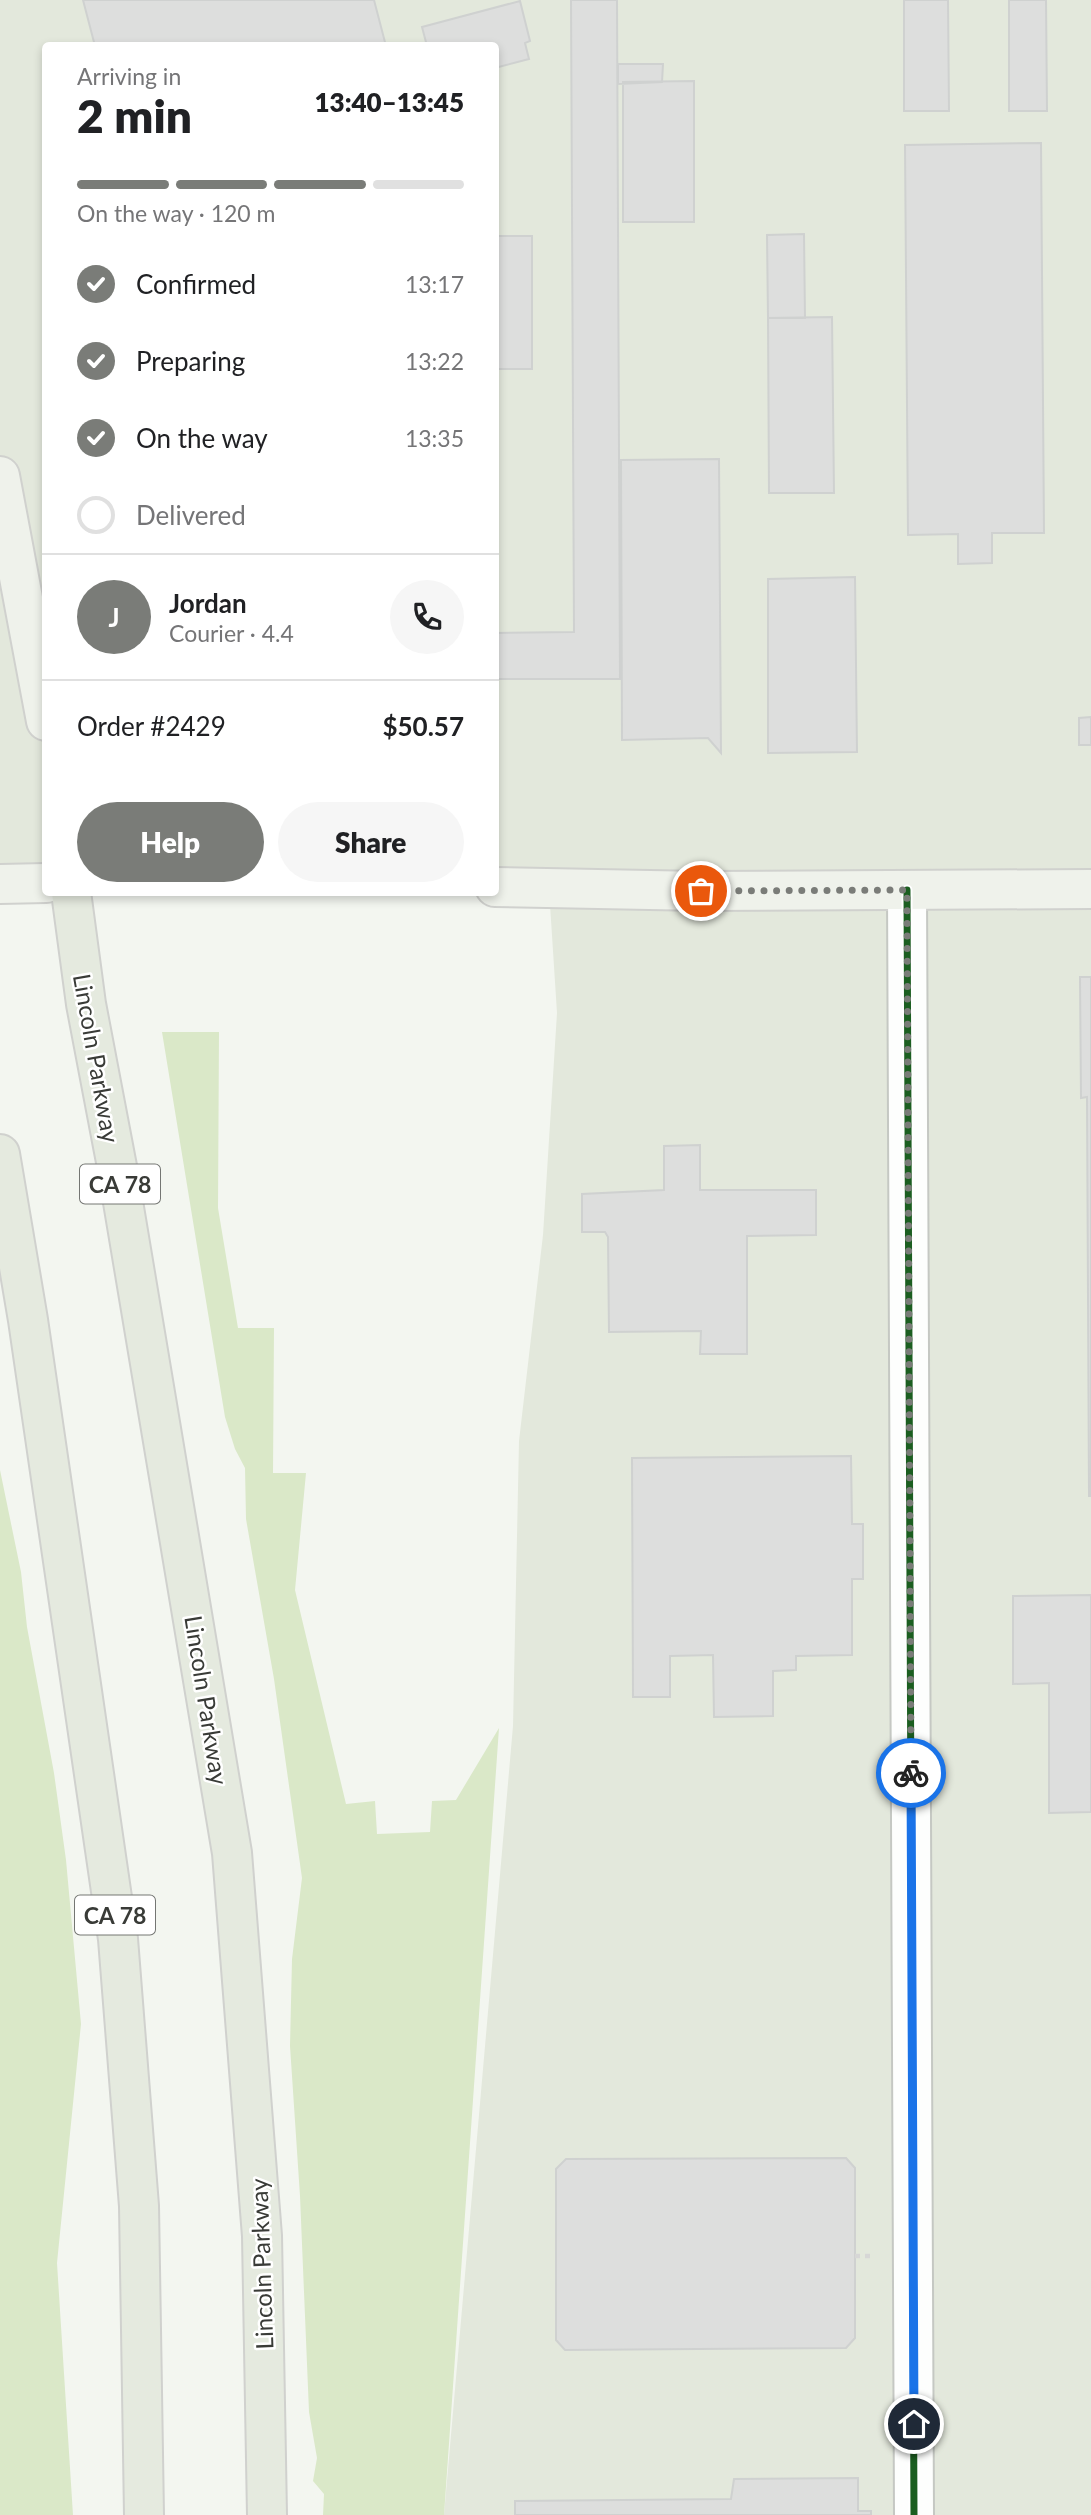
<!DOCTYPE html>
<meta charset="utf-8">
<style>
:root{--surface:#fff;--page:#f6f6f6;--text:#202124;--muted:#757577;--line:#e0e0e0;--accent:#7a7c78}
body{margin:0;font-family:Lato,sans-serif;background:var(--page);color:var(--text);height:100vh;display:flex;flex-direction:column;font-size:26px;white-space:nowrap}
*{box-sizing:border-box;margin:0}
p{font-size:23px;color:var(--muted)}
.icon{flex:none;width:38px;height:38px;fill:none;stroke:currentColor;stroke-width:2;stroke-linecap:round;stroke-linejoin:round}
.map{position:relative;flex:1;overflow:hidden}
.sheet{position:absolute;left:42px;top:42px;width:457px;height:854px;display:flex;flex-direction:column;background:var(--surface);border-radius:7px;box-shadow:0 4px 10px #0003}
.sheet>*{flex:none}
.pin{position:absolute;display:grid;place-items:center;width:60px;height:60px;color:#fff;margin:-30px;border:4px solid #fff;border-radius:50%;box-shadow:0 2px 7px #0007}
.courier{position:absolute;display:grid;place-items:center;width:70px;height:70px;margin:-35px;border:5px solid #1a73e8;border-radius:50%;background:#fff;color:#222;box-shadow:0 2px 9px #0007}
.overview em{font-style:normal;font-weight:800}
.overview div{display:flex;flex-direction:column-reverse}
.overview{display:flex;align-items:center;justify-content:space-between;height:119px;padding:0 35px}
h1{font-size:46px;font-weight:800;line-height:52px}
.bar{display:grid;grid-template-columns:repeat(4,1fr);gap:10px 7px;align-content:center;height:84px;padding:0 35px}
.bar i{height:9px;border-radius:5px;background:var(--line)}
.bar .current{background:var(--accent)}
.bar p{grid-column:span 4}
.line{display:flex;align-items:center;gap:18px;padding:0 35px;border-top:2px solid var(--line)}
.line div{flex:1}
.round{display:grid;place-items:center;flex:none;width:74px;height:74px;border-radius:37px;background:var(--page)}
ol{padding:0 35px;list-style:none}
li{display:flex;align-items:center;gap:21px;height:77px}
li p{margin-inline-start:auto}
li .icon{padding:7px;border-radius:50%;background:var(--accent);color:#fff;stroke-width:4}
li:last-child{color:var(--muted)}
li i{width:38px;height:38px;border:4px solid var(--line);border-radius:50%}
.action{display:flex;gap:14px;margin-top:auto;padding:14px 35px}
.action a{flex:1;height:80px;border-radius:42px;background:var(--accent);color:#fff;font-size:28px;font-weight:800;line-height:80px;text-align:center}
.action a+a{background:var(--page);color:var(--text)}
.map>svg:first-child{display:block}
.built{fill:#e3e8dc}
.green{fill:#dae8c8}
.building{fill:#dddedd;stroke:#cfd1d0;stroke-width:2}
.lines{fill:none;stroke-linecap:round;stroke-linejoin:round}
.minor-casing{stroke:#c5c8c3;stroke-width:42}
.major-casing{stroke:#d0d1ce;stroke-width:42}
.highway-casing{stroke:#d0d1ce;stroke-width:42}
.path{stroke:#d7d7d6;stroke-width:4.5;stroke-dasharray:5 5;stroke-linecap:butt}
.minor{stroke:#fdfefd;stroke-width:38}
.major{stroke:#eff2eb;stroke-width:38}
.highway{stroke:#e5eadf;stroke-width:38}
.cycleway-casing{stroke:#fff;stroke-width:11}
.cycleway{stroke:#1b5e20;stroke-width:7}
.done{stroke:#7a7c78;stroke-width:7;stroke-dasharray:0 12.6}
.route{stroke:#1a73e8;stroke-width:9}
.labels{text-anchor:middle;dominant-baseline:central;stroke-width:5;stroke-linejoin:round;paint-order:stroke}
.shield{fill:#fff;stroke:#747673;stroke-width:2}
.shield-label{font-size:23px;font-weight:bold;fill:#393b37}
.street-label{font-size:24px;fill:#393b37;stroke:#fff}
</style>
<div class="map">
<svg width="1091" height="2515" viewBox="0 0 1091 2515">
<rect width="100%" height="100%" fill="#f3f6f0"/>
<path class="built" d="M0,0H1091V2515H444L513,1726L519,1441L543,1235L557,1013L549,889L495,887V46H46L45,883L0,884Z"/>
<path class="green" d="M162,1032H219L218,1208L238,1328H274L273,1473H306L295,1590L346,1804L375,1801L377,1834L430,1832L432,1801L456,1800L499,1728L444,2515H323L324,2494L313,2481L317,2458L309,2412L300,2196L290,2046L292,1959L302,1878L274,1679L246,1519L245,1468L235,1449L225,1417Z
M0,1470L21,1572L27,1627L54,1773L66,1860L81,2024L57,2263L73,2515H0Z"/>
<path class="building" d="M83,0H374L386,46H95Z
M571,0H617L620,679H495V633L574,632Z
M904,0H948L949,111H904Z
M1009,0H1046L1047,111H1009Z
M520,1L530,41L525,43L529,59L495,68V46H427L422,27Z
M618,64H663L662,82L618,84Z
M694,81V222H623V82Z
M1041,143L1044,533H992V563L958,564V534L908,535L905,145Z
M804,234L805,318H768L767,235Z
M495,236H532V369H495Z
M832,317L834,493H769L768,318Z
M719,459L721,753L708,738L622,740L621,460Z
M855,577L857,752L768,753V579Z
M1091,717V745H1079V718Z
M1080,977H1091V1496H1089L1087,1097L1081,1098Z
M700,1145V1190H816V1235L747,1236V1354H700L701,1331L609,1332L608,1237L605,1232H582V1194L664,1190V1146Z
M851,1456L852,1524H863V1579H852V1655L796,1656V1670L773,1671V1716L714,1717L713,1655L670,1656V1697H633L632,1458Z
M1091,1595V1812L1049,1813V1683L1013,1684V1596Z
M846,2158L855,2168V2338L846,2348L565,2350L556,2340V2169L566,2159Z
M858,2478V2511H871V2515H515V2501L731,2499L734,2479Z"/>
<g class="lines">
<g class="minor-casing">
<path id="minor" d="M907,890L914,2515"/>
</g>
<g class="major-casing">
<path id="major" d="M0,476L46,721
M0,884L46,883
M495,887L701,891L1091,889"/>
</g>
<g class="highway-casing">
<path id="highway" d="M71,892L86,1004L118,1172L232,1853L262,2236L267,2515
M0,1154L28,1320L118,1939L139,2206L144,2515"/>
</g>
<path class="path" d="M855,2256H874"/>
<use href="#minor" class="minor"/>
<use href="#major" class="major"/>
<use href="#highway" class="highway"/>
<g class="cycleway-casing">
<path id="cycleway" d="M907,890L914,2515"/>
</g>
<use href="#cycleway" class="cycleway"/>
</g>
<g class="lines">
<path class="done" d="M701,891L907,890L911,1773"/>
<path class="route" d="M911,1773L914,2424"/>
</g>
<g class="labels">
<g class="shield">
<rect x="80" y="1164.5" width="80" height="39" rx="5"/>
<rect x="75" y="1895.5" width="80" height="39" rx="5"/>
</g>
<g class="shield-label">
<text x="120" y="1184">CA 78</text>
<text x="115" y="1915">CA 78</text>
</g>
<g class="street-label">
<text transform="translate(97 1058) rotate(80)">Lincoln Parkway</text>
<text transform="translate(207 1700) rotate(81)">Lincoln Parkway</text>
<text transform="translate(261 2264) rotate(-92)">Lincoln Parkway</text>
</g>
</g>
</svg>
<div class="pin" style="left:701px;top:891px;background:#ea580c"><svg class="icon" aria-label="bag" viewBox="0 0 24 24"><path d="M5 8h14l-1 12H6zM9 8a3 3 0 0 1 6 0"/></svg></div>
<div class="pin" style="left:914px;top:2424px;background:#1f2937"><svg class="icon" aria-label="home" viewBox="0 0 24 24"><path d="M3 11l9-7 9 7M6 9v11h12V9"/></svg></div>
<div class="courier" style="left:911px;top:1773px"><svg class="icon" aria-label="bike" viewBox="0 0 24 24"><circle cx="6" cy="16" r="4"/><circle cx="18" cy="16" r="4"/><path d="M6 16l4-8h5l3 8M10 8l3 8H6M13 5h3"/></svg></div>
<section class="sheet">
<div class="overview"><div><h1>2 min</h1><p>Arriving in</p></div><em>13:40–13:45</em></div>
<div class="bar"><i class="current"></i><i class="current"></i><i class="current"></i><i></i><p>On the way · 120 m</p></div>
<ol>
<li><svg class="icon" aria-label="check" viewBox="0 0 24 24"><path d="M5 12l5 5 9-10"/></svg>Confirmed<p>13:17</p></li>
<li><svg class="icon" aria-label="check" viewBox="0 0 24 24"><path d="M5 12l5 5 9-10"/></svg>Preparing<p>13:22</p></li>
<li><svg class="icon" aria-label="check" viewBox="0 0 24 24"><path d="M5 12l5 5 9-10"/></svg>On the way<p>13:35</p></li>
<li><i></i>Delivered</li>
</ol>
<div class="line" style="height:126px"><b class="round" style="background:var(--accent);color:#fff">J</b><div><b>Jordan</b><p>Courier · 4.4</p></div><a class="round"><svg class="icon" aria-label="phone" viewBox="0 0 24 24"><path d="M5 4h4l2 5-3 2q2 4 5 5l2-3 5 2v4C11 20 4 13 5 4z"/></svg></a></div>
<div class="line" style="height:91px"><div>Order #2429</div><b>$50.57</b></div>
<div class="action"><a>Help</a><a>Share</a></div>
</section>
</div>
